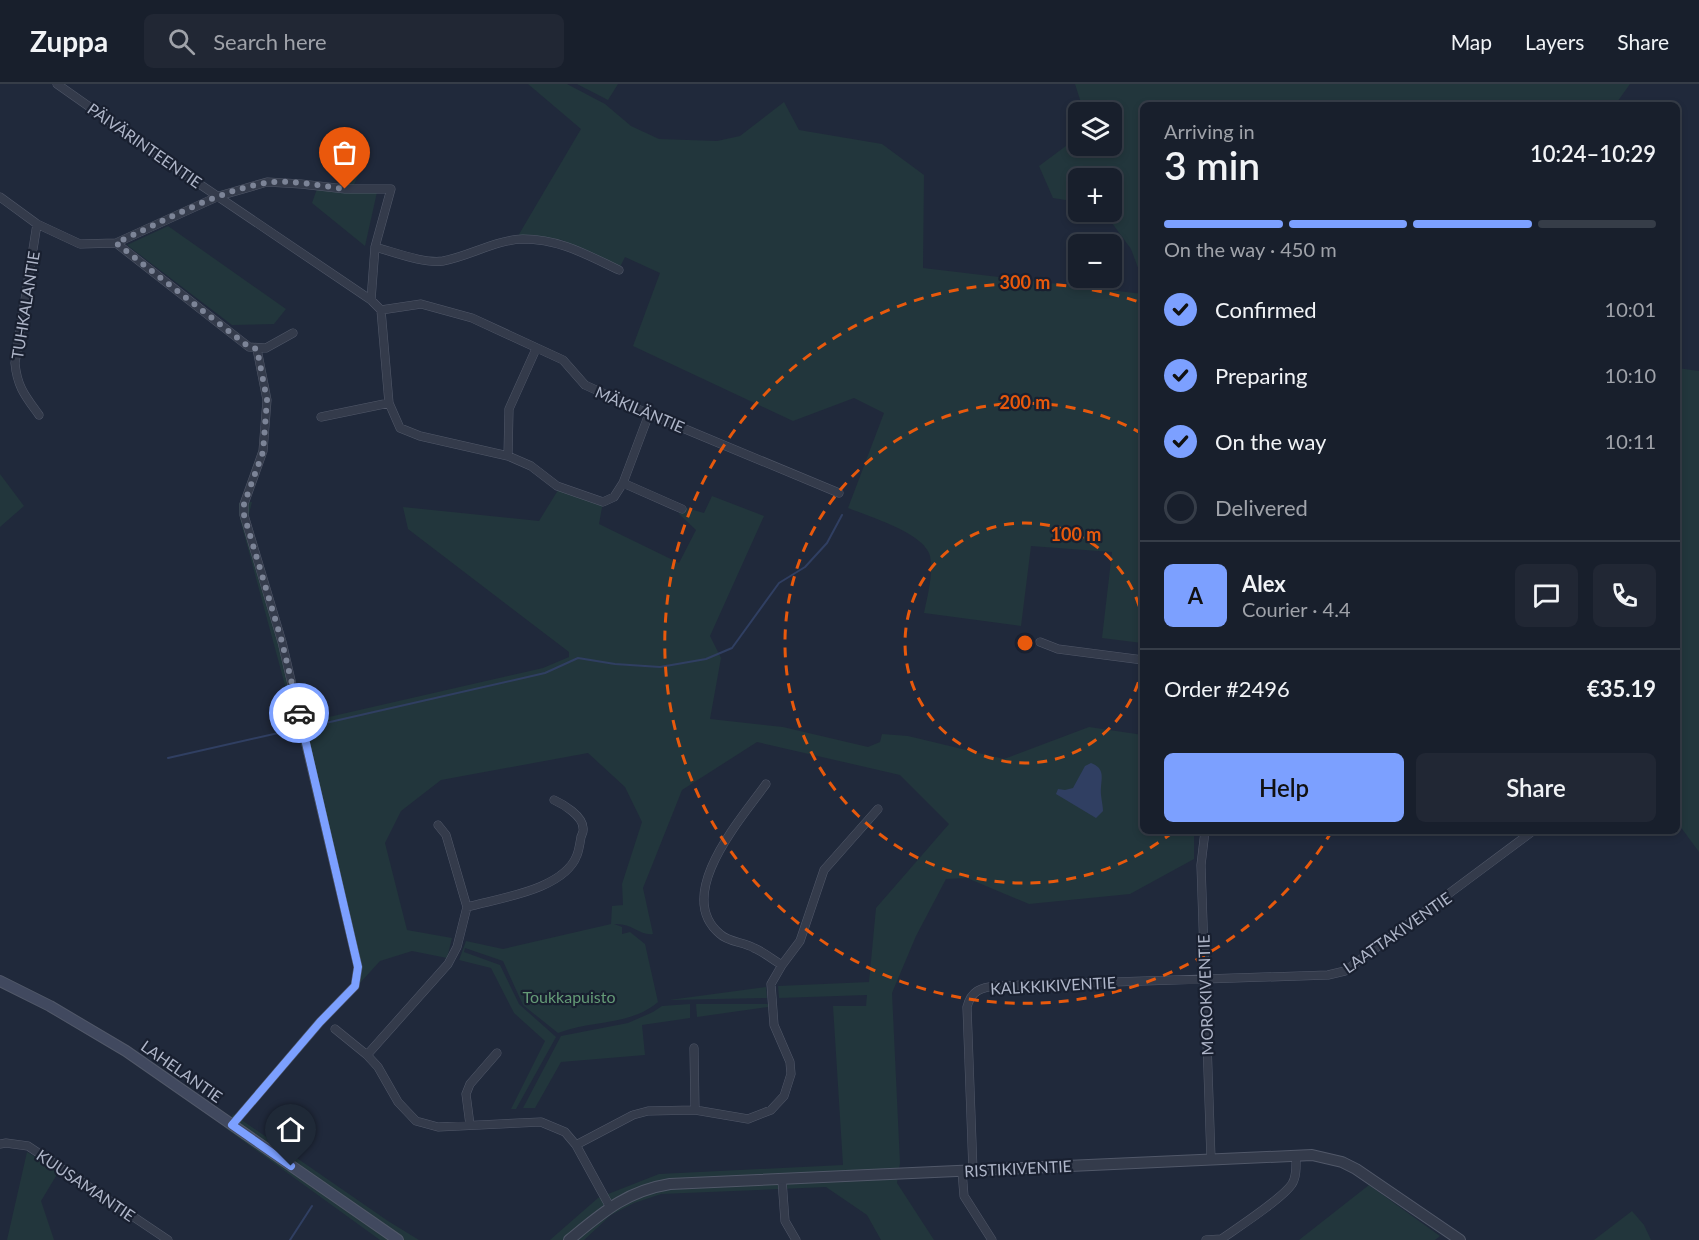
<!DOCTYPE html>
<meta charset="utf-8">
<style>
:root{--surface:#181f2c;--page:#212734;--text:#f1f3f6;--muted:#9fa2a9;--line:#363d48;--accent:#7ca0ff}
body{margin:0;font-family:Lato,sans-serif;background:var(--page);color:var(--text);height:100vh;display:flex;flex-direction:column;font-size:22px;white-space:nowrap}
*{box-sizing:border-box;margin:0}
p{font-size:20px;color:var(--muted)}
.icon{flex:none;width:33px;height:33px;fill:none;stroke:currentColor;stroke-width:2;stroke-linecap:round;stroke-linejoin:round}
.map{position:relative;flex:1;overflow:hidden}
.side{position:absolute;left:1140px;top:18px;width:540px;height:732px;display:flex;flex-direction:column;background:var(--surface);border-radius:9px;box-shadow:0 3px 9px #0003,0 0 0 2px var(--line)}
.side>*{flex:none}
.controls{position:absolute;left:1068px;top:18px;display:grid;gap:12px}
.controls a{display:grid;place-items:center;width:54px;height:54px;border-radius:9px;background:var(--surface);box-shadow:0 3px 9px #0003,0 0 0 2px var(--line);font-size:30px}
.pin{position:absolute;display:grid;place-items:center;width:51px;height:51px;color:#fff;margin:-62px -26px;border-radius:50% 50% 50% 0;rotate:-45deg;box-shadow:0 0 6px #0007}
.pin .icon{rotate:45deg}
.courier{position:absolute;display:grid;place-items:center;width:60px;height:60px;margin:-30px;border:4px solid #7ca0ff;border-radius:50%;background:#fff;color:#222;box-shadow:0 2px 8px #0007}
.overview em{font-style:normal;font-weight:600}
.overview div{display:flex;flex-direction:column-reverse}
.overview{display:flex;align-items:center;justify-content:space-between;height:102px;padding:0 24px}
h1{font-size:39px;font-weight:600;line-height:45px}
.bar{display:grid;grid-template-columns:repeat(4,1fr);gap:9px 6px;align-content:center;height:72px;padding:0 24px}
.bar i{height:8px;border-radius:4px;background:var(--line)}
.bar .selected{background:var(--accent)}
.bar p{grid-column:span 4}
.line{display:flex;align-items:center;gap:15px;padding:0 24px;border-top:2px solid var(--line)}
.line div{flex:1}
.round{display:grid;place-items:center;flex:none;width:63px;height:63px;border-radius:9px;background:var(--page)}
ol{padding:0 24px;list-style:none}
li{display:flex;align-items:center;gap:18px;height:66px}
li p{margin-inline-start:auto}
li .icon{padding:6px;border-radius:50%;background:var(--accent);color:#111;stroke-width:4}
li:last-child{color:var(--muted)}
li i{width:33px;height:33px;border:3px solid var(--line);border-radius:50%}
.cta{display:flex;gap:12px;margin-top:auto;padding:12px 24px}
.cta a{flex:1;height:69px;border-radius:9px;background:var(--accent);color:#111;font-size:24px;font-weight:600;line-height:69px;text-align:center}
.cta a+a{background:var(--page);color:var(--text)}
header{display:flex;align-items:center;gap:36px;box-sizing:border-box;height:84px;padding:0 30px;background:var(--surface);border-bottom:2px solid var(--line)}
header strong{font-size:28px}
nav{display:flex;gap:33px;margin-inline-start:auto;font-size:21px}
.search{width:420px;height:54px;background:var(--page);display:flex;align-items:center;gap:15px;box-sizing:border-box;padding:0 21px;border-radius:9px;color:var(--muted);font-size:22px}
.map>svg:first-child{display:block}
.green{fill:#22363c}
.water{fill:#303f62}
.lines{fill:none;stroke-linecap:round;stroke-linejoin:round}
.stream{stroke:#303f62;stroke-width:2}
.minor-casing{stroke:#515869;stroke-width:9}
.tertiary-casing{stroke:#515869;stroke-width:12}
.secondary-casing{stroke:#515869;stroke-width:12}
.minor{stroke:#343b4b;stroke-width:8}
.tertiary{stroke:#343b4b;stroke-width:10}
.secondary{stroke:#41495f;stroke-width:10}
.done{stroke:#7c8497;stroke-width:6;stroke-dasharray:0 10.8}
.route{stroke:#7ca0ff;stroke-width:8}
.ring{fill:none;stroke:#e8590c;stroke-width:3;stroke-dasharray:10 8}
.labels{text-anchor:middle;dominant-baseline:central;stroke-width:4.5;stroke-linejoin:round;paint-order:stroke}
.street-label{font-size:16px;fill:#aeb5c8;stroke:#192030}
.park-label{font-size:16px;fill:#649a76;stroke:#192030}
.centre{fill:#e8590c;stroke:#192030;stroke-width:3}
.ring-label{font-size:18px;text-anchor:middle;font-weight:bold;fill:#e8590c;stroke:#192030;stroke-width:4.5;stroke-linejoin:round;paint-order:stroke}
</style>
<header>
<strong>Zuppa</strong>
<div class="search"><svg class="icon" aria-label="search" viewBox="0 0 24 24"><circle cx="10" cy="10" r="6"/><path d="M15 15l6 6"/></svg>Search here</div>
<nav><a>Map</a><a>Layers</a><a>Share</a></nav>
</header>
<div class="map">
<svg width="1699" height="1156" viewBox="0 0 1699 1156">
<rect width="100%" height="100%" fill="#20293b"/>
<path class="green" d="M528,0H567L605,20L631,42L659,55L717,57L740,52L784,18L799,46L882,60L924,91L923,184L1143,210L1142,559L1102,554L1112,468L1031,462L1021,542L924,529C927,514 935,484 929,469C919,447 870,433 848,424L884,329L854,314L793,337L633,262L660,189L625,173L620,183L562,156L518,152L581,45Z
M577,0H618L608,16Z
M1075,0H1630L1615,21H1143V197L1131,165L1104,128H1112V94H1078V118L1053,114L1039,82L1078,53V62H1112V28H1084Z
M360,69L366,74L351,107L377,108L365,162L312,119L318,102L332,103L340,100Z
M168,142L286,225L274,240L232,241L127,161Z
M1677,284L1699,287V768L1677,738Z
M0,390L24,422L0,443Z
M560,403L603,418L599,440L679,479L696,446L679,430L683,423L704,429L712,412L764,432L710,552L721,574L710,635L783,643L868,663L880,658L882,650L908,652L1004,675L1089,643L1143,651V747H1194V775L1130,810L1029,820L967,794L946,795L916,852L892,909L900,1079L897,1099L934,1156H881L867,1131L826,1103L661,1110L634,1119L611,1131L584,1156H550L598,1114L659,1090L843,1081L833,922H866L867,911L779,914L778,902L869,898L876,824L949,740L900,691L757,658L682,706L643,804L653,850C640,852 633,839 614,840L622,843V850L630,848L645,860L658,918C630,942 591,936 558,949L523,921L503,877L465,864L464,868L500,881L519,920L556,953L516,1025H511L545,957L514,929L491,884L459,876L466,857L503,865L611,840L612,822L623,821L622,800L642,738L625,703L588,669L441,696L401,727L385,759L407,846L452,854L447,874L412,867L380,877L359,900L322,738L240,435L239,419L252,418L248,434L307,638L543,584L569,573V568L408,445L403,423L539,437Z
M766,903L767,914L669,916Z
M690,920V934L642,941L645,971L561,978L535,1024H523L561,952L628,939L653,928L662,922Z
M696,920H768V923L697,933Z
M233,1030L388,1137L419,1156H380L224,1043Z
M27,1068L59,1087L41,1117L54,1156H7Z
M1369,1101L1440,1152L1435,1156H1299Z
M1632,1127L1644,1141L1651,1156H1594Z"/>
<path class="water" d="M1091,679C1104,684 1102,692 1101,703C1100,711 1103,720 1103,727L1096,734L1056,710L1058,705L1065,706L1073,704L1085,682Z"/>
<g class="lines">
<path class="stream" d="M308,643L545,589L578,574L615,580L660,583L706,575L732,564L779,499L805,483L827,459L842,431
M168,674L296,645
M290,1156L312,1122"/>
<g class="minor-casing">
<path id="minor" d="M57,0L189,93L371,216L381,226
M0,113L37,140L80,160L116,159L219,112L267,98L301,100L345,105H391L375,163L371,216
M37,140L15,279C17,303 26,313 39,331
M116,159L249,263L266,264L293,249
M375,163C394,168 424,180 443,177C470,172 495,156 523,155C560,155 587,171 619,186
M381,226L421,220L472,234L563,276L585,301L649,330L839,409
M381,226L389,319L400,344L420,352L508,372L531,382L557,402L603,418L614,413L623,399L649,330
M321,333L389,319
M508,372L509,325L536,265
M623,399L682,425
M1040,558L1058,565L1143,576
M766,700C741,735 673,811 720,850C728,858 744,858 754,864C764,868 773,876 782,881
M1205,747L1201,781L1211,1075
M467,823C499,814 564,806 577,771C579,766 580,759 581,753C582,750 584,747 583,744C583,732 563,720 554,716
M335,945L367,971L378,983L398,1018L416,1037L438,1043L541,1038L565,1048L576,1061L610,1123
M694,964L695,1026
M367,971L448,880L457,863L467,823L446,751L438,741
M232,1041L320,938L355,902L358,883L282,558L244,431V420L263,367L267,316L257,265
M470,1041L466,1010L470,1000L497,969
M0,1060L6,1059L28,1062L168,1156
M576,1061L633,1031L648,1027L695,1026L748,1035L771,1026L784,1012L791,990L790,978L774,941L771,900L782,881L800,857L824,786L878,725
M962,1087L964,1112L992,1156
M973,1087L967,923C971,907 981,903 997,902L1328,891L1345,887L1533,747
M782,1096L785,1137L796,1156
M1206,1156L1221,1155
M1220,1156C1237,1144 1282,1115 1292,1100C1297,1092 1296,1081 1296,1072"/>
</g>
<g class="tertiary-casing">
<path id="tertiary" d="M569,1156C602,1129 626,1107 670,1100L1312,1071L1342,1078L1356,1085L1460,1156"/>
</g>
<g class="secondary-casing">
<path id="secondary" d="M0,897L50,922L126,967L398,1156"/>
</g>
<use href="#minor" class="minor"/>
<use href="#tertiary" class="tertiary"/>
<use href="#secondary" class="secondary"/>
</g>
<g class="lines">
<path class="done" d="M299,629L282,558L244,431V420L263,368L267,316L257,265L249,263L116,159C160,139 219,106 266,99C291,95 320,102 345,105"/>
<path class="route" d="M291,1082L232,1041L320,938L355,902L358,883L299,629"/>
</g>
<g class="ring">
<path d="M1143 581A120 120 0 1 1 1143 537"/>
<path d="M1173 748A240 240 0 1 1 1141 349"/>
<path d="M1332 747A360 360 0 1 1 1142 219"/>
</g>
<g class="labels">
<g class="street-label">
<text transform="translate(145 61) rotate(35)">PÄIVÄRINTEENTIE</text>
<text transform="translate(25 221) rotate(-81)">TUHKALANTIE</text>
<text transform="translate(640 325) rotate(23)">MÄKILÄNTIE</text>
<text transform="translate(1397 848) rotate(-35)">LAATTAKIVENTIE</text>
<text transform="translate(1053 901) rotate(-3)">KALKKIKIVENTIE</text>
<text transform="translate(1205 911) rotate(-92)">MOROKIVENTIE</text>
<text transform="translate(182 987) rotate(35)">LAHELANTIE</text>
<text transform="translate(1018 1084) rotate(-3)">RISTIKIVENTIE</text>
<text transform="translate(86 1101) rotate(34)">KUUSAMANTIE</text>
</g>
<g class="park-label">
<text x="569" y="912">Toukkapuisto</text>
</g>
</g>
<circle cx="1025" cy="559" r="9" class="centre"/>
<g class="ring-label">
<text x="1025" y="205">300 m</text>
<text x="1025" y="325">200 m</text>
<text x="1076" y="457">100 m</text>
</g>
</svg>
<div class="controls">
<a><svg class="icon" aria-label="layers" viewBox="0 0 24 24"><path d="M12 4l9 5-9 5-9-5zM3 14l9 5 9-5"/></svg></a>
<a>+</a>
<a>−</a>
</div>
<div class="pin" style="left:345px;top:105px;background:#ea580c"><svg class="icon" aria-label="bag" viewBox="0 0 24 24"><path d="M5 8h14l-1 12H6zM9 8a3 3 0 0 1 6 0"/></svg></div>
<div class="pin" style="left:291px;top:1082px;background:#1f2937"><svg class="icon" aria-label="home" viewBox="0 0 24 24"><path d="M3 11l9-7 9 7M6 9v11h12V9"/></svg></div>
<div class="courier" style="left:299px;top:629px"><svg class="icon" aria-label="car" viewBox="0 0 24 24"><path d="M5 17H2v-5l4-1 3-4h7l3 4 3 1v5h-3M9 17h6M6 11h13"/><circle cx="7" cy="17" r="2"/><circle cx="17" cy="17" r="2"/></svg></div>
<section class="side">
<div class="overview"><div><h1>3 min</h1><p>Arriving in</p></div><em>10:24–10:29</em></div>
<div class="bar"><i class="selected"></i><i class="selected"></i><i class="selected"></i><i></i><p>On the way · 450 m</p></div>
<ol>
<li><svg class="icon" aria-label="check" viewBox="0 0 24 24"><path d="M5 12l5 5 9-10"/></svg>Confirmed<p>10:01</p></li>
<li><svg class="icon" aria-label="check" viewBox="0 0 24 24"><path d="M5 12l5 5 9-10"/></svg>Preparing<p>10:10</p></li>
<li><svg class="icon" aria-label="check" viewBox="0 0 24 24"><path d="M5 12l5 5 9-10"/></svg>On the way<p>10:11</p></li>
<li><i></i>Delivered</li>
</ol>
<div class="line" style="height:108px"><b class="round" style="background:var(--accent);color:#111">A</b><div><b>Alex</b><p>Courier · 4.4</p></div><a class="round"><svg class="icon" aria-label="chat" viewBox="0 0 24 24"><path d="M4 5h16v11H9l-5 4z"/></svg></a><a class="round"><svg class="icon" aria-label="phone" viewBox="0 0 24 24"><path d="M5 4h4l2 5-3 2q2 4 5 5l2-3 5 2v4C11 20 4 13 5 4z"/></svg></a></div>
<div class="line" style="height:78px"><div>Order #2496</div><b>€35.19</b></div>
<div class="cta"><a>Help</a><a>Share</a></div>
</section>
</div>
